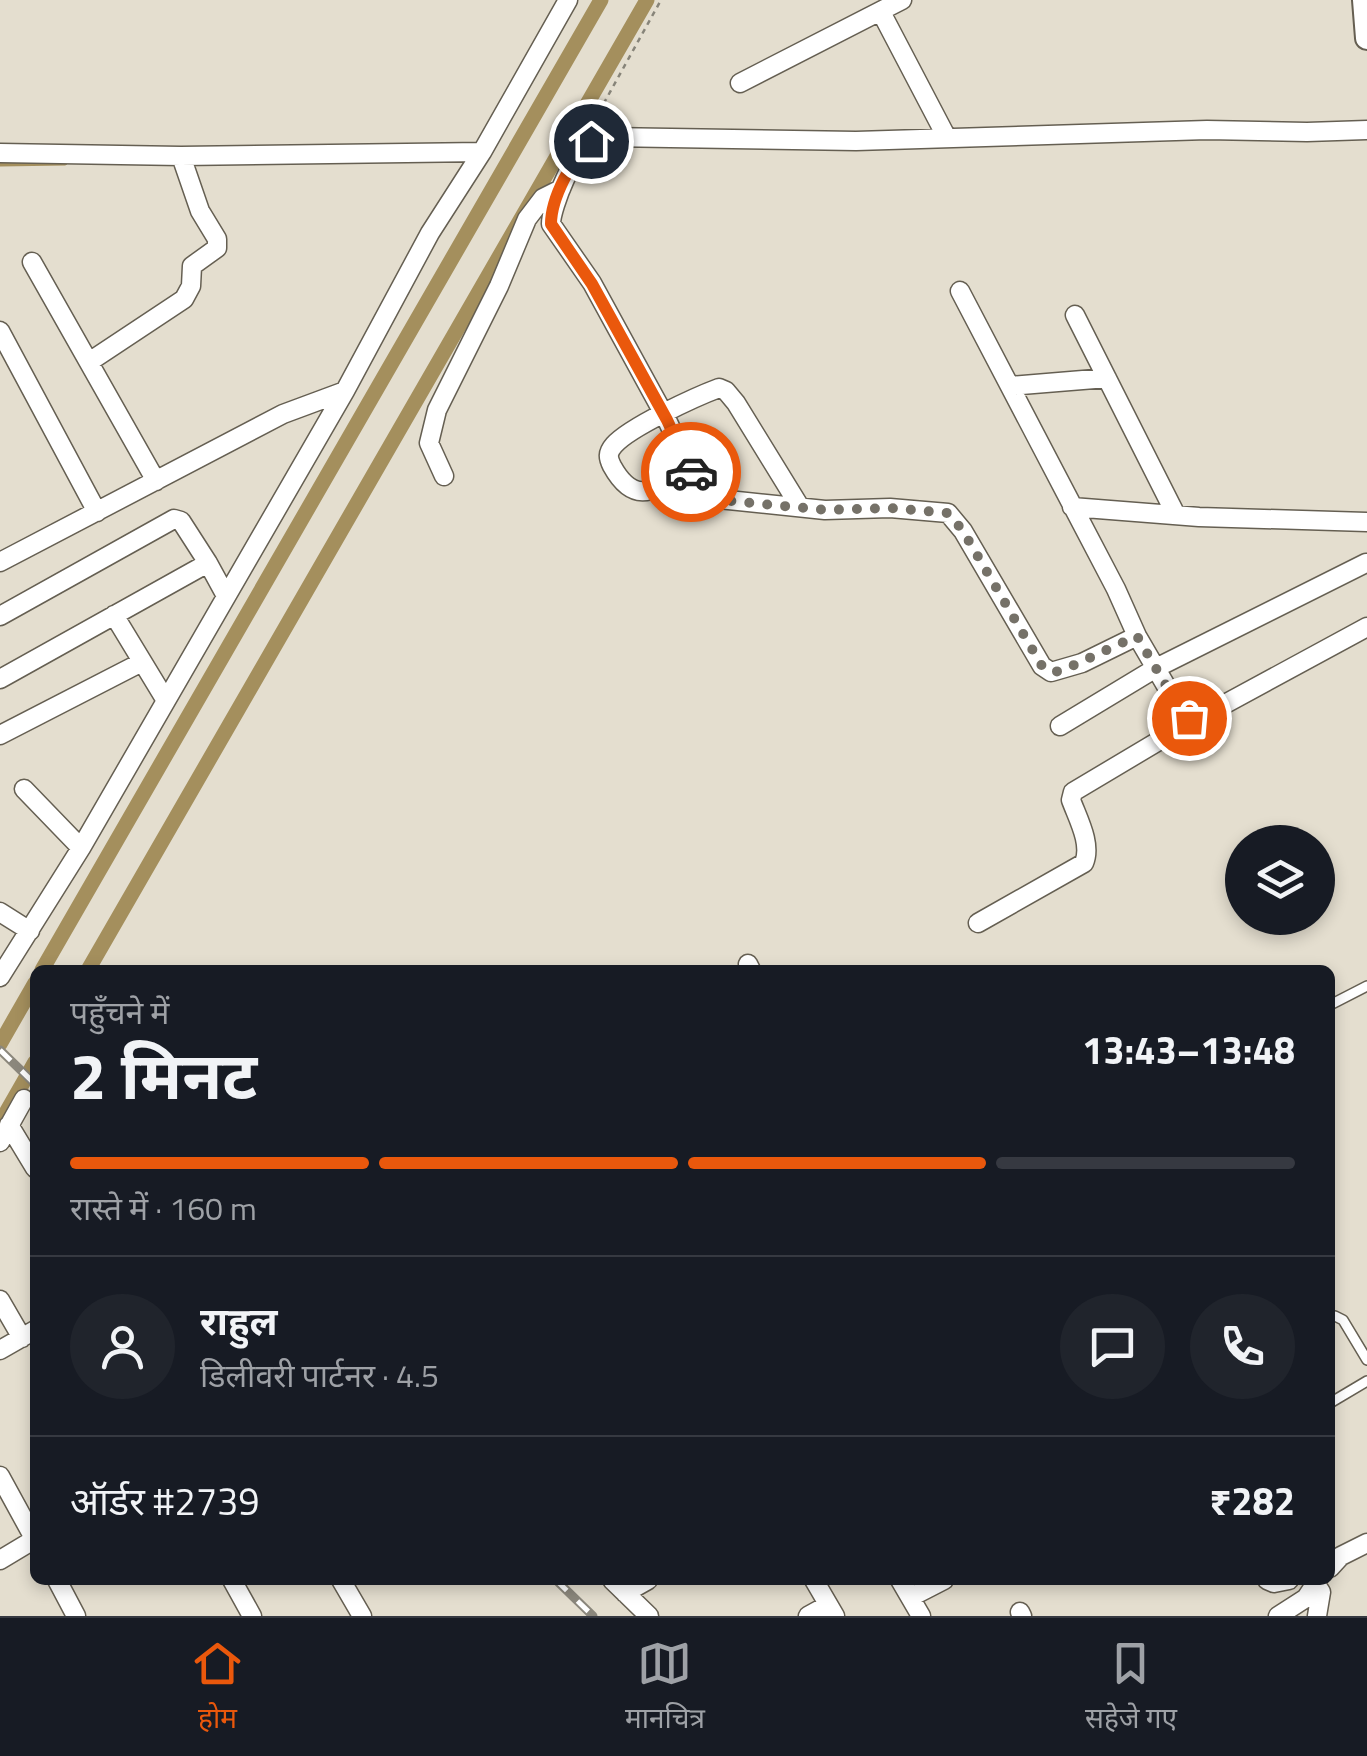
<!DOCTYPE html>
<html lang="hi">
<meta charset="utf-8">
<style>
:root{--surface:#171b24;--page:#20242c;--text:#f1f3f6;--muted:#9ea1a6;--line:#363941;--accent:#ea580c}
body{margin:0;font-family:"Titillium Web","Noto Sans Devanagari",sans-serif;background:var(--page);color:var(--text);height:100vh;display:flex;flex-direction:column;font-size:38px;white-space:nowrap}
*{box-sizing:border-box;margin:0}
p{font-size:32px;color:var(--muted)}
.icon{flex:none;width:55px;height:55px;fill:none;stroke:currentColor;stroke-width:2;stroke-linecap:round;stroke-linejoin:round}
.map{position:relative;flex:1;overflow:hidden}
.side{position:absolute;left:30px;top:965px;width:1305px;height:620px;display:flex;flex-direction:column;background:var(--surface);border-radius:15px;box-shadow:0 5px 15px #0003}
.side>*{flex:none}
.tools{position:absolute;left:1225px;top:825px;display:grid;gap:20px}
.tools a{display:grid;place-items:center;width:110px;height:110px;border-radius:50%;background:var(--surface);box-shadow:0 5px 15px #0003;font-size:50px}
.pin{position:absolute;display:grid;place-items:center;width:85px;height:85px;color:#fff;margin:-42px;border:5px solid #fff;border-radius:50%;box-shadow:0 2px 10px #0007}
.courier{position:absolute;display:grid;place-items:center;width:100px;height:100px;margin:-50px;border:8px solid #ea580c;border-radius:50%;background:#fff;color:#222;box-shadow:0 2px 12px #0007}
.overview em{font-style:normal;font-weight:700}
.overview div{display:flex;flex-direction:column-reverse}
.overview{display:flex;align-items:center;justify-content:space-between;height:170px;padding:0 40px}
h1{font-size:65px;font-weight:700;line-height:75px}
.bar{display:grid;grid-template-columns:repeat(4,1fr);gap:15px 10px;align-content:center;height:120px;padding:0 40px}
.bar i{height:12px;border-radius:8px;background:var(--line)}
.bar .selected{background:var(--accent)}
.bar p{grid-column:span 4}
.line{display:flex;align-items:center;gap:25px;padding:0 40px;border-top:2px solid var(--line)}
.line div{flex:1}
.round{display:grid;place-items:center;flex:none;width:105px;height:105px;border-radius:52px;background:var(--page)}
.tab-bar{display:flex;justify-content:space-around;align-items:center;height:140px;border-top:2px solid var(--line);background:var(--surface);font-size:28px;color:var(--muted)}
.tab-bar a{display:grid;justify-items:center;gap:5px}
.tab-bar .selected{color:var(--accent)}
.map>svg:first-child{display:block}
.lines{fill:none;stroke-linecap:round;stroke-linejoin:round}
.stream{stroke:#a48f5d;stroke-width:5}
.canal{stroke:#a48f5d;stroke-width:15}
.service-casing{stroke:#655f52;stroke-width:12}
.minor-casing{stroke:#655f52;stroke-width:21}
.tertiary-casing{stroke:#655f52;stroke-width:26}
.path{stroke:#878479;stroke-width:2.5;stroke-dasharray:5 5;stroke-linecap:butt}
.service{stroke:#fff;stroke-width:9}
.minor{stroke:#fff;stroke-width:18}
.tertiary{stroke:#fff;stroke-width:22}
.rail-casing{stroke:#8b877c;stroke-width:9}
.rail{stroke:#fff;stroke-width:5;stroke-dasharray:15;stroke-linecap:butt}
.done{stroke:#757168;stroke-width:10;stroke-dasharray:0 18}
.route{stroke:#ea580c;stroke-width:12}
</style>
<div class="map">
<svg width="1367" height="1616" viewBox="0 0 1367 1616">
<rect width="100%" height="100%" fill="#e4decf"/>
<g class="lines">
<path class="stream" d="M0,164L65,163"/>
<path class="canal" d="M42,970L601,0
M88,970L647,0
M0,1044L35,983
M0,1123L35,1062"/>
<g class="service-casing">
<path id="service" d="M1330,1005L1367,986
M1330,1318L1335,1316L1343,1320L1367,1360
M1330,1403L1367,1381"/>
</g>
<g class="minor-casing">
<path id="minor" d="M881,12L947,138
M740,83L902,0
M0,153L181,156L482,152
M32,262L156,481
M960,291L1116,589L1137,636L1183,715L1193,720L1201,717L1367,627
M1075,315L1176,515
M0,331L97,512
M89,362L184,299L191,286L192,266L217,248V239L200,211L181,156
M1010,386L1107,378
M691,471C656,489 635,508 612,466C608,458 607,453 614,445C630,427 695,397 719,388L726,391L736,403L800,507
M444,476L429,443L437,410L499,286L527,219L543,198L561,189
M1072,507L1199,517L1367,522
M0,562L283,414L345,391
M114,615L165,699
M0,616L174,519L181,521L208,563
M1137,636L1082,663L1051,672L1042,666L963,531L948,513L890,508L825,510L709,498L700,491L667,420L592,283L551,224C551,207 575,149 591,141C597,138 603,138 608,137L856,141L1207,130L1307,132L1367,130
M0,679L208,563L226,596
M1060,726L1156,668L1366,563
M0,735L142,662
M24,789L81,848
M0,912L30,931
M978,923L1084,863C1092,844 1078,819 1071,800L1073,792L1172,733L1189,718
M748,964L751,970
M0,977L81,848L345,391L430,233L482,152L568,0
M9,1125L35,1168
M0,1142L24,1099
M0,1300L22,1338
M0,1350L35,1330
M0,1476L35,1540
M0,1560L35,1539
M1330,1568L1341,1556L1367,1543
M57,1580L76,1616
M232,1580L252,1616
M341,1580L362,1616
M612,1580L649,1616
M814,1580L835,1616
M900,1580L921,1616
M1267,1580L1274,1583L1289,1580
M1313,1580L1321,1592L1317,1616
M625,1593L648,1580
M911,1597L944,1580
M1020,1612L1022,1616
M808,1616L828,1605
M1278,1616L1306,1598L1318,1580"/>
</g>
<g class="tertiary-casing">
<path id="tertiary" d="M1364,0L1367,38"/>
</g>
<path class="path" d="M594,121L661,0"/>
<use href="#service" class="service"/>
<use href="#minor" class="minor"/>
<use href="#tertiary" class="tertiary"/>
<g class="rail-casing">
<path id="rail" d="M0,1050L35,1084
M556,1580L593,1616"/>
</g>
<use href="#rail" class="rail"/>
</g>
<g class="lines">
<path class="done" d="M691,472C698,487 702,497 720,500L826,510L890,508L948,513L963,531L1042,666L1051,672L1061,671L1137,636L1178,706L1189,718"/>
<path class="route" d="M591,141C572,159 551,198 551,224L592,284L667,420L691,472"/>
</g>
</svg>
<div class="tools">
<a><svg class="icon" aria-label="layers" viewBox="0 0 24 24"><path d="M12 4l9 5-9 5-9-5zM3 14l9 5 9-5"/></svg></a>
</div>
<div class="pin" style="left:1189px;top:718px;background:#ea580c"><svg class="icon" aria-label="bag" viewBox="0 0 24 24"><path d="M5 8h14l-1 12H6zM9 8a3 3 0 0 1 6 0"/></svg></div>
<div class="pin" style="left:591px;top:141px;background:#1f2937"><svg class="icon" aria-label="home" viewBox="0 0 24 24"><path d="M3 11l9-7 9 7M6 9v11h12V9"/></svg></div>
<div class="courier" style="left:691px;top:472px"><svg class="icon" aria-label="car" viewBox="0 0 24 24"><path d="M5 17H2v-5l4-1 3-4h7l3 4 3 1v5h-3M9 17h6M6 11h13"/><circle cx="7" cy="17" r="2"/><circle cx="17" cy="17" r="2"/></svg></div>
<section class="side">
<div class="overview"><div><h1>2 मिनट</h1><p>पहुँचने में</p></div><em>13:43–13:48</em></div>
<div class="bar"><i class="selected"></i><i class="selected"></i><i class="selected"></i><i></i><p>रास्ते में · 160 m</p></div>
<div class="line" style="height:180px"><a class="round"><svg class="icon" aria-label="person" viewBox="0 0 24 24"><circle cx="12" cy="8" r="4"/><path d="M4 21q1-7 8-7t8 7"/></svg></a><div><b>राहुल</b><p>डिलीवरी पार्टनर · 4.5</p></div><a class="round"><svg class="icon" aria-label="chat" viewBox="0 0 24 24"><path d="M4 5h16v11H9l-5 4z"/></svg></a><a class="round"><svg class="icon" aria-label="phone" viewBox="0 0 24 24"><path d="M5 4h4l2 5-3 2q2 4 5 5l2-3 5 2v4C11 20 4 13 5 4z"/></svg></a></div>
<div class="line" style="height:130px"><div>ऑर्डर #2739</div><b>₹282</b></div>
</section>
</div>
<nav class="tab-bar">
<a class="selected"><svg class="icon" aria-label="home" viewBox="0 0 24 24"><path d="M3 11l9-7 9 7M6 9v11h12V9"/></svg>होम</a>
<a><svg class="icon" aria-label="map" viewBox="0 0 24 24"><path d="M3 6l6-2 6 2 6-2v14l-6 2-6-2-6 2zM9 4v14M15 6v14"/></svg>मानचित्र</a>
<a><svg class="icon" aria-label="saved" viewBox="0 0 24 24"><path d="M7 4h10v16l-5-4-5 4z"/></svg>सहेजे गए</a>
</nav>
